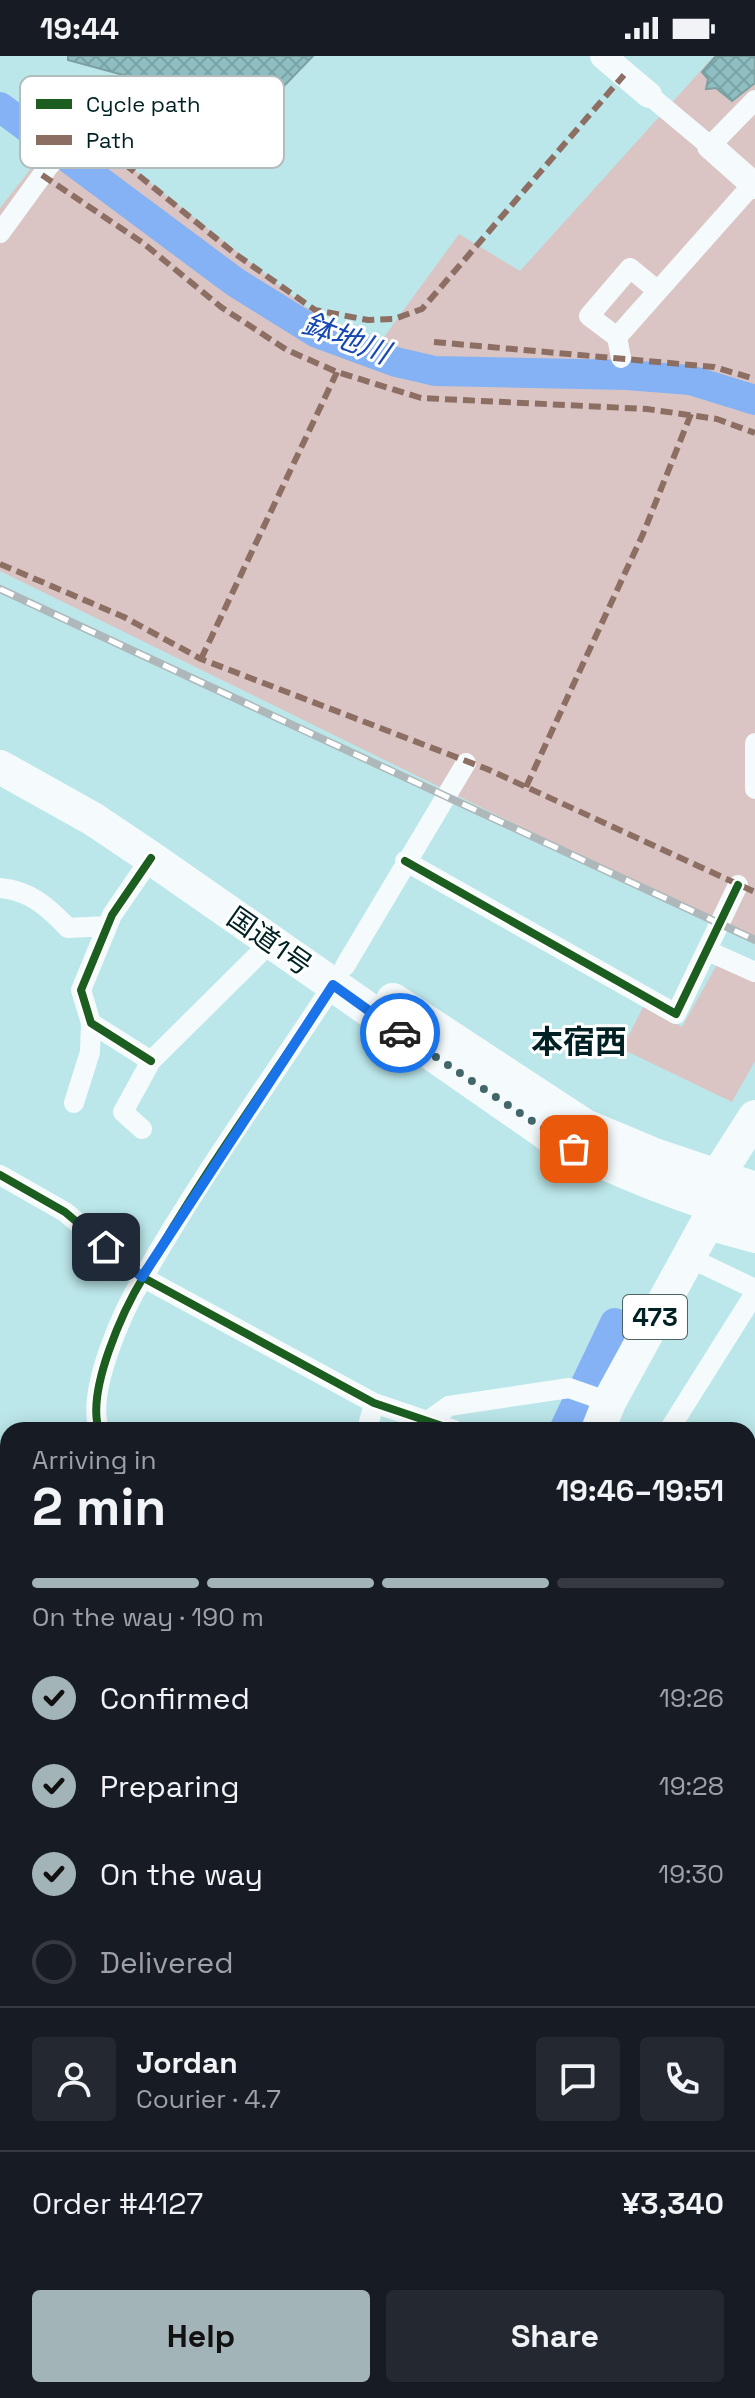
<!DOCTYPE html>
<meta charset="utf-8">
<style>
:root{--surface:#171b24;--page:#242831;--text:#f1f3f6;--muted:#9ea1a6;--line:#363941;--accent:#a2b4b7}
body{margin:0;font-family:"Space Grotesk","Noto Sans JP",sans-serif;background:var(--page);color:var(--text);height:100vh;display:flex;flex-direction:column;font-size:30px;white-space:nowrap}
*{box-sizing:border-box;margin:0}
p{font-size:26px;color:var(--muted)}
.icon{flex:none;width:44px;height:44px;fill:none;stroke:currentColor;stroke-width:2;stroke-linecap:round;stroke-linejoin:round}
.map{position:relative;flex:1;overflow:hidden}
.details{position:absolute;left:0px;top:1366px;width:756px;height:976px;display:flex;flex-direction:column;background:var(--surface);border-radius:24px 24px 0 0;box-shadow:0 4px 20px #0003}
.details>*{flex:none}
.pin{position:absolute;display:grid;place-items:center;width:68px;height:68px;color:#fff;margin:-34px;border-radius:16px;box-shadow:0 4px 12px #0006}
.courier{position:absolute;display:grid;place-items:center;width:80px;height:80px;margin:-40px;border:6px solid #1a73e8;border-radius:50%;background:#fff;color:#222;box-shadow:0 2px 10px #0007}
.summary em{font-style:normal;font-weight:600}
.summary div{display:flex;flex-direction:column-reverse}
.summary{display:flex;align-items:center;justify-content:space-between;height:136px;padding:0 32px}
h1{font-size:52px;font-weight:600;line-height:60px}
.bar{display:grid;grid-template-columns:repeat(4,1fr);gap:12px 8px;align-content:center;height:96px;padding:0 32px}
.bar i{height:10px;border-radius:6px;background:var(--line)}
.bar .selected{background:var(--accent)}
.bar p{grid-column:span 4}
.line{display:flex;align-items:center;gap:20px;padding:0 32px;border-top:2px solid var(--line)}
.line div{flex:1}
.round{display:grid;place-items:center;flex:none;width:84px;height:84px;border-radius:8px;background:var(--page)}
ol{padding:0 32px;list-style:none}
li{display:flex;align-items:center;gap:24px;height:88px}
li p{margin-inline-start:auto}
li .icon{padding:8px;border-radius:50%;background:var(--accent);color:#111;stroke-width:4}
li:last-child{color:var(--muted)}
li i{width:44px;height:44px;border:4px solid var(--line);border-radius:50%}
.cta{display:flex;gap:16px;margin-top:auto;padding:16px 32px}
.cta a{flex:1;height:92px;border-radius:8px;background:var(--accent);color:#111;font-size:32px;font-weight:600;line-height:92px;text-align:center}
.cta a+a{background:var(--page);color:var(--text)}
.status{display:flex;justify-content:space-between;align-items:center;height:56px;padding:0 40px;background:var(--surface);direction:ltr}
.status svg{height:22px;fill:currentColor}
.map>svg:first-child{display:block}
.green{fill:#dac5c4}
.forest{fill:url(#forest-crowns)}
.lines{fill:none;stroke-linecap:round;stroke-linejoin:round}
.river{stroke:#84b2f5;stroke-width:30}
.building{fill:url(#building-cross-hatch);stroke:#7c9fa2;stroke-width:2}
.minor{stroke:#f5fbfc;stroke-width:20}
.tertiary{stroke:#f5fbfc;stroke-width:26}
.trunk{stroke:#f5fbfc;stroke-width:34}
.rail-casing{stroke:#aeb8ba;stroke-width:8}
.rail{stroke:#fff;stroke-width:5;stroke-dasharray:15;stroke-linecap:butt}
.quiet{stroke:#8d6e63;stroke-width:6;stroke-dasharray:12 6;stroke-linecap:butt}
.cycleway-casing{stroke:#fff;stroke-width:13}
.cycleway{stroke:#1b5e20;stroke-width:8}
.done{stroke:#426669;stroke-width:8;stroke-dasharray:0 14.4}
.route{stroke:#1a73e8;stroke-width:10}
.labels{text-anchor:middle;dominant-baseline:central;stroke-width:6;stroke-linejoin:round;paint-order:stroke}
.shield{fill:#fff;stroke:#4c6466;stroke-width:2}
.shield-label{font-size:26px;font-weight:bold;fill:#002124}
.street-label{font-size:28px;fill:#002124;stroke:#fff}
.water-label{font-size:30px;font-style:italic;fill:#1749b5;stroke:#fff}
.quarter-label{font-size:32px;font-weight:bold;fill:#002124;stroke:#fff}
.key{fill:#fff;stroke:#b2bcbd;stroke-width:2}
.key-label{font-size:22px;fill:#002124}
</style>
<div class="status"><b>19:44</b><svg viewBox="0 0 49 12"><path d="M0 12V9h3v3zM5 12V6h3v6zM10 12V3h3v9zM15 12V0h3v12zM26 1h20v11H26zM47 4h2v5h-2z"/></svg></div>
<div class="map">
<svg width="755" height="2342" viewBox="0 0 755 2342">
<defs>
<pattern id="forest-crowns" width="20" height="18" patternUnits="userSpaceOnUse" patternTransform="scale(2)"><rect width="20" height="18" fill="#dac5c4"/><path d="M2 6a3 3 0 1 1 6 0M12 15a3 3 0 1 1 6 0" fill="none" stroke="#b9a9a8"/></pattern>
<pattern id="building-cross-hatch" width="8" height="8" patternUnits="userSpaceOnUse" patternTransform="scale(2)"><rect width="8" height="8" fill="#8ebec1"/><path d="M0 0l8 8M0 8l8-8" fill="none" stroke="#79a3a6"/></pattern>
</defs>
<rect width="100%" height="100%" fill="#bce7ea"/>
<path class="green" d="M714,0H755V886L0,515V152L70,63L319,261L381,285L459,178L520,215Z
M720,903L755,920V1005L732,1046L622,993L644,949L682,971Z"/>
<path class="forest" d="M0,2005L8,2013V2334H414L410,2342H0Z"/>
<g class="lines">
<path class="river" d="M0,51L235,226L317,277L396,306L435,315L627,319L690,324L755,344
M564,1374L615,1267
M442,2342V2334"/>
</g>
<path class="building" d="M68,0H313L259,56L68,4Z
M716,0H755V27L732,45L716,32L706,33L708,23L702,16Z"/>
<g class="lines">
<path class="minor" d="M649,39L710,90L755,44
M0,177L48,111L83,74
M617,281L589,260L630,212L658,235
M621,302L617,281L753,128
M755,687V733
M151,802L112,859L81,934L91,967L151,1005
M405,805L676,958L738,829
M0,832C29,834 48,851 68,872L107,870
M708,895L755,916
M345,910L466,707
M74,1047L90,996L91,967
M142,1073L123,1056L151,1005L271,886
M0,1119L65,1156L142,1221L374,1347L454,1374
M704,1173L755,1187
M688,1201L755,1233
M428,1365L449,1350L569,1332L609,1346
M99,1374C86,1335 123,1254 144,1220C201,1120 270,1025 333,929
M367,1374L374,1347
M669,1374L755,1237
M0,1415L8,1416
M0,1514L8,1511
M748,1636L755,1652
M0,1807H8
M748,2154L755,2151
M748,2227L755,2241
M457,2338L466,2334"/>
<path class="tertiary" d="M603,0L649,39
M710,90L755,130"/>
<path class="trunk" d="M0,711L93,763L151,802L553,1082C617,1115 686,1142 755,1162
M393,944L585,1070L652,1098L755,1133
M716,1143V1122L755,1061
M598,1374L609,1346L716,1151L734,1140
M748,1919L755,1935"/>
<g class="rail-casing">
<path id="rail" d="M0,533L755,884"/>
</g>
<use href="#rail" class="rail"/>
<path class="quiet" d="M83,74L234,197L315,254L368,264L394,263L422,253L624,19
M42,119L143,187L221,251L287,294L337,316L421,342L647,353L717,363L755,377
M434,286L714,311L755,323
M0,508L124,561L201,603L487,713L755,836
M201,603L337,316
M526,731L643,478L691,358"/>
<g class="cycleway-casing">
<path id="cycleway" d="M151,802L112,859L81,934L91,967L151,1005
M405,805L676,958L738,829
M0,1119L65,1156L142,1221L374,1347L454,1374
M99,1374C86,1335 123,1254 144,1220C201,1120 270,1025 333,929"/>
</g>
<use href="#cycleway" class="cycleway"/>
</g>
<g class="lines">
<path class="done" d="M400,977L574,1093"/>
<path class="route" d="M106,1191L142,1221L333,929L400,977"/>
</g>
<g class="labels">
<rect class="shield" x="623" y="1239" width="64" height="44" rx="6"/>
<g class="shield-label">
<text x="655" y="1261">473</text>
</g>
<g class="street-label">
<text transform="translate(270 885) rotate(35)">国道1号</text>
</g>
<g class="water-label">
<text transform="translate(346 282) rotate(21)">鉢地川</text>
</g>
<g class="quarter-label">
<text x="579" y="986">本宿西</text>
</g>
</g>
<rect x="20" y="20" width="264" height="92" rx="12" class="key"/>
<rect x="36" y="43" width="36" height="10" fill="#1b5e20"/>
<rect x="36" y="79" width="36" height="10" fill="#8d6e63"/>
<g class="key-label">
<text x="86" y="56">Cycle path</text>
<text x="86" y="92">Path</text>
</g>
</svg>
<div class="pin" style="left:574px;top:1093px;background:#ea580c"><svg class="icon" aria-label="bag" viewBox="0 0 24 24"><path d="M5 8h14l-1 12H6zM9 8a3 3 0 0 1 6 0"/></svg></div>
<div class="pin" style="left:106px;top:1191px;background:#1f2937"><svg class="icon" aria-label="home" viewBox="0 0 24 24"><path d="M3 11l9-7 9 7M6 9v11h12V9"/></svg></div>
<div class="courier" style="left:400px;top:977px"><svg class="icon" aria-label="car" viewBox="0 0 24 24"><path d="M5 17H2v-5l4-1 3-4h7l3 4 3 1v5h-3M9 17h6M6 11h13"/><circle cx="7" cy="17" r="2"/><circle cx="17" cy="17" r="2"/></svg></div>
<section class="details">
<div class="summary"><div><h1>2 min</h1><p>Arriving in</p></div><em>19:46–19:51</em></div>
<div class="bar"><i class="selected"></i><i class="selected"></i><i class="selected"></i><i></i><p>On the way · 190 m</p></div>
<ol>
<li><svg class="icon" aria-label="check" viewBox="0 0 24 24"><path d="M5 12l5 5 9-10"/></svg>Confirmed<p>19:26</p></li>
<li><svg class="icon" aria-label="check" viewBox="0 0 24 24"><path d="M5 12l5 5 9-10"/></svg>Preparing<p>19:28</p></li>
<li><svg class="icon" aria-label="check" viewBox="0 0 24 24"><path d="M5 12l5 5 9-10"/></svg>On the way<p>19:30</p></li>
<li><i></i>Delivered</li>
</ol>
<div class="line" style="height:144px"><a class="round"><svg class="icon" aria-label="person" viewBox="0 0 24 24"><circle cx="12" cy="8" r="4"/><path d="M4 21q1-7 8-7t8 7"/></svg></a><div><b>Jordan</b><p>Courier · 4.7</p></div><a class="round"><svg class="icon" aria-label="chat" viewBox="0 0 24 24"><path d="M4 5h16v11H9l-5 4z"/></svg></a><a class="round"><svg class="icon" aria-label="phone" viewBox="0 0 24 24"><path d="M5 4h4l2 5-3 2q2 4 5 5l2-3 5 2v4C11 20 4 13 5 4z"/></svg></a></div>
<div class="line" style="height:104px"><div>Order #4127</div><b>¥3,340</b></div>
<div class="cta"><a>Help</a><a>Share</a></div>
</section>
</div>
